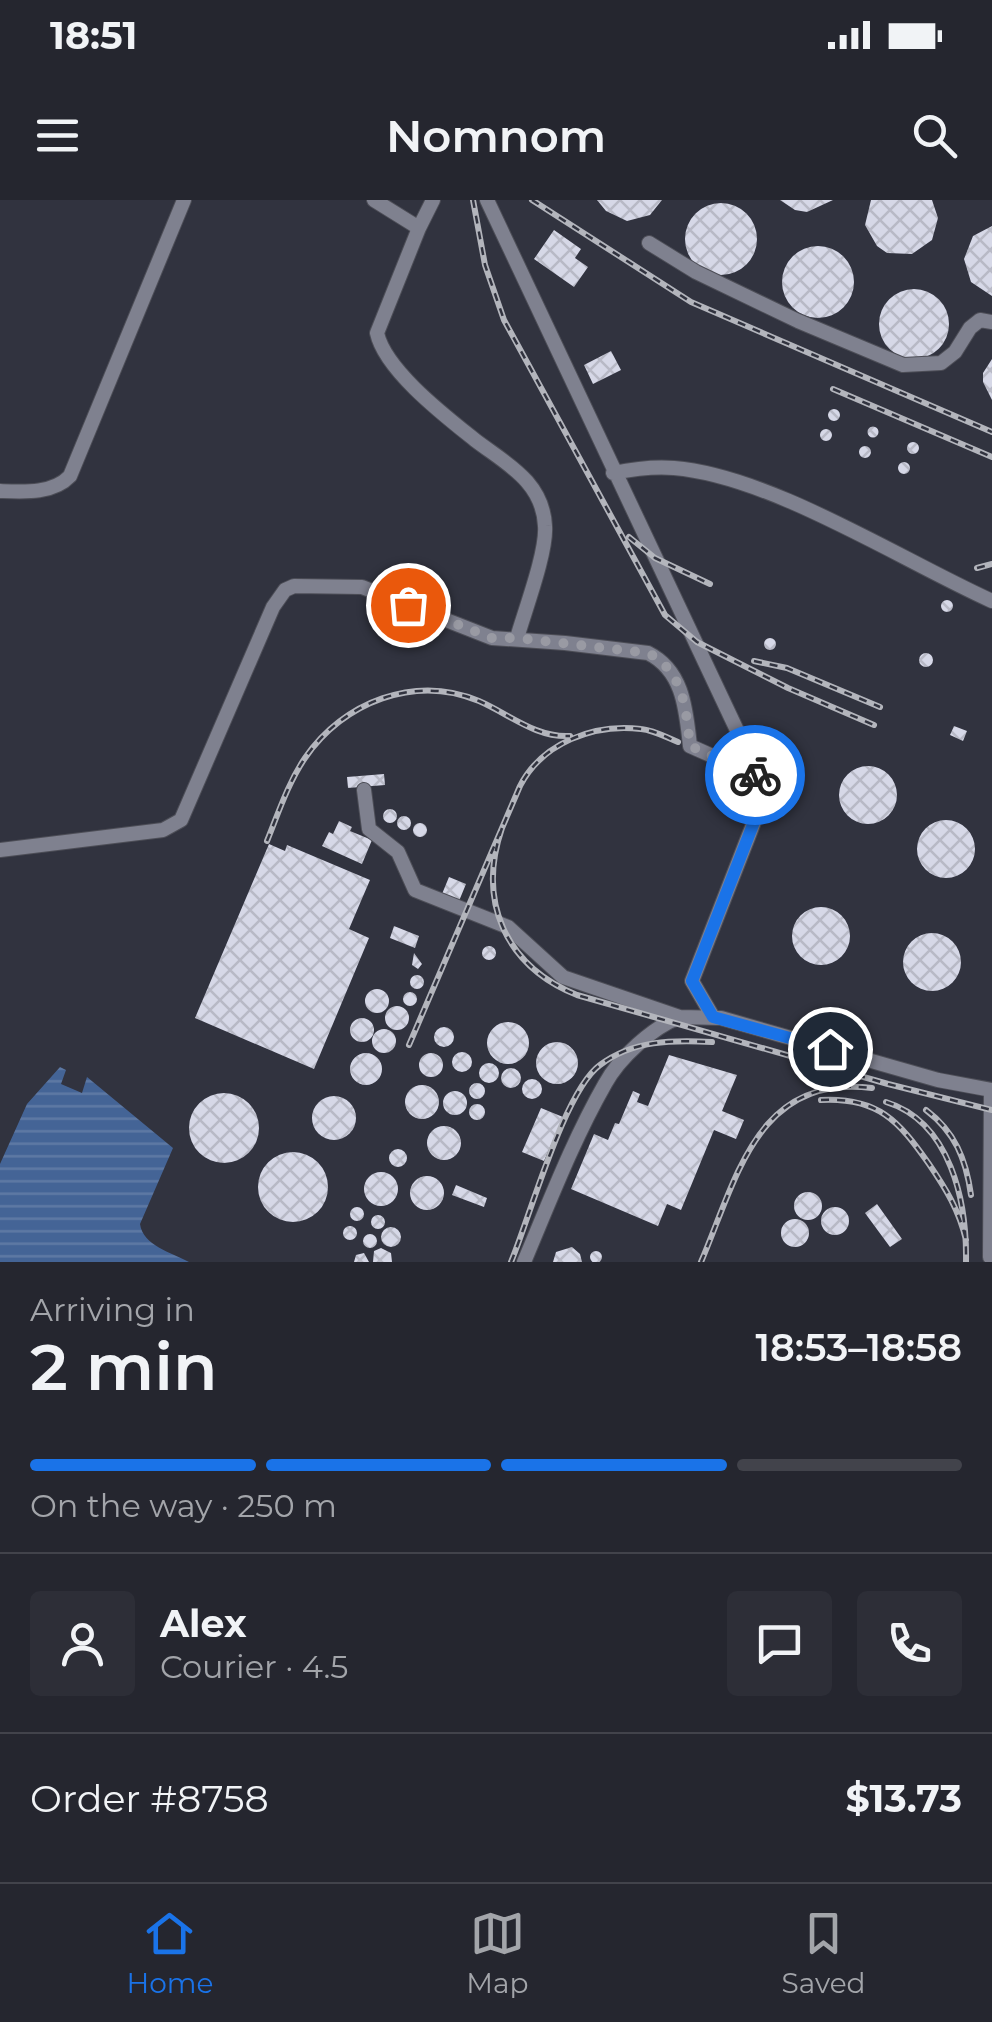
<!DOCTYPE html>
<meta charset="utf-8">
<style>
:root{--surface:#25262f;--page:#2d2e37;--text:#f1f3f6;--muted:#a3a5aa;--line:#42434b;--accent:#1a73e8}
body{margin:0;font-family:Montserrat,sans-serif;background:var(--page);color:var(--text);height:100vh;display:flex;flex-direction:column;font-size:38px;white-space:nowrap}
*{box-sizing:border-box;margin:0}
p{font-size:32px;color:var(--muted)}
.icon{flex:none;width:55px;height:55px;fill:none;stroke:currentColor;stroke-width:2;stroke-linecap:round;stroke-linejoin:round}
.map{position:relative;height:1062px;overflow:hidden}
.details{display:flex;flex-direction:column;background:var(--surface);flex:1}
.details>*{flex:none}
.pin{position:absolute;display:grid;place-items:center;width:85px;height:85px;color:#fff;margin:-42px;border:5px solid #fff;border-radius:50%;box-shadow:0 2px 10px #0007}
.courier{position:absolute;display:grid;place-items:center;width:100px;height:100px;margin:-50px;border:8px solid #1a73e8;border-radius:50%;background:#fff;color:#222;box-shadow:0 2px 12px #0007}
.head em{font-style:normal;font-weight:600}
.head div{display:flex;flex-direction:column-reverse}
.head{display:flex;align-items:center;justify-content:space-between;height:170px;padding:0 30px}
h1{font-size:65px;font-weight:600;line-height:75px}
.bar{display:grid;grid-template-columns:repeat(4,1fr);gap:15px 10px;align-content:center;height:120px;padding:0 30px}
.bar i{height:12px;border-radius:8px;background:var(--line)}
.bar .on{background:var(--accent)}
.bar p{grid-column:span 4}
.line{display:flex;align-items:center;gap:25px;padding:0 30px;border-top:2px solid var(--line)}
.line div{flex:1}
.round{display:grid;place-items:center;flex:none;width:105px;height:105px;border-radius:10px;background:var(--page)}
.status{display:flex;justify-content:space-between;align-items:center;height:70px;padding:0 50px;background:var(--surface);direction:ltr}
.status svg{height:28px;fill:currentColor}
header{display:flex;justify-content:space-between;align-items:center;height:130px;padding:0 30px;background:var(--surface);font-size:45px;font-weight:600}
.tabs{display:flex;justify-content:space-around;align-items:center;height:140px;border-top:2px solid var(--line);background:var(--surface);font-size:28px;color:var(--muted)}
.tabs a{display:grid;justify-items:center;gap:5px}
.tabs .on{color:var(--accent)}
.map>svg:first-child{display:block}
.water{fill:url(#water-rules)}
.building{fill:url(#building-cross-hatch)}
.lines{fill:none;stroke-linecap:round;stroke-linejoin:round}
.minor-casing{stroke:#4d4e57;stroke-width:16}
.minor{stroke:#7f818f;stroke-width:14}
.rail-casing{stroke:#b3b5bc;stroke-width:6}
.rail{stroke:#31333f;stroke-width:2.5;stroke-dasharray:8;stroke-linecap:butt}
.done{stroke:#999aa3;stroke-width:10;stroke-dasharray:0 18}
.route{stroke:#1a73e8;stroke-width:12}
</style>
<div class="status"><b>18:51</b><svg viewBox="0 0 49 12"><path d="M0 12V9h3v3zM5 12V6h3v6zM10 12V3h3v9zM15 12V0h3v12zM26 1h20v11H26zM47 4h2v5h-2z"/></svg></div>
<header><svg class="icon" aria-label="menu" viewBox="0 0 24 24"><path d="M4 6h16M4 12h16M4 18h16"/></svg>Nomnom<svg class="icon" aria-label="search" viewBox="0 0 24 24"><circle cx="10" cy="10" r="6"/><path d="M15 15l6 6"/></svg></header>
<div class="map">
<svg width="992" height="1062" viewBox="0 0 992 1062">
<defs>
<pattern id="water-rules" width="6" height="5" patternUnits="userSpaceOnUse" patternTransform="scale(2.5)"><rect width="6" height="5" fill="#446496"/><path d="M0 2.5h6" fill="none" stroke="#5e79a4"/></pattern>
<pattern id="building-cross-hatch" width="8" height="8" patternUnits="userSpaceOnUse" patternTransform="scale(2.5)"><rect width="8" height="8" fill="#d6d8e7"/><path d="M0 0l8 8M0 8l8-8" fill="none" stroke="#b8b9c6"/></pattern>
</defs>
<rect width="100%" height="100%" fill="#31333f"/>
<path class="water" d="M60,867L66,870L61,884L82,893L87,877L173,948L140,1024C143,1046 171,1052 189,1062H0V964L27,904Z"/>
<path class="building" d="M597,0H662L650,15L627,21L606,11Z
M780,0H833L807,12L795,10Z
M871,0H932L938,18L932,40L912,54L887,53L877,46L865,25Z
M685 39a36 36 0 1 1 72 0a36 36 0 1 1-72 0Z
M992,26V96L971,82L964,59L973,36Z
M554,30L581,49L575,58L588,67L574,87L534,59Z
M782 82a36 36 0 1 1 72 0a36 36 0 1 1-72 0Z
M879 124a35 35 0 1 1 70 0a35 35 0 1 1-70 0Z
M611,151L621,170L593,184L584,165Z
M992,159V200L983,182V173Z
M828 215a6 6 0 1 1 12 0a6 6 0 1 1-12 0Z
M867.5 232a5.5 5.5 0 1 1 11 0a5.5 5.5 0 1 1-11 0Z
M820 235a6 6 0 1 1 12 0a6 6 0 1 1-12 0Z
M907 248a6 6 0 1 1 12 0a6 6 0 1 1-12 0Z
M859 252a6 6 0 1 1 12 0a6 6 0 1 1-12 0Z
M898 268a6 6 0 1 1 12 0a6 6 0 1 1-12 0Z
M941 406a6 6 0 1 1 12 0a6 6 0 1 1-12 0Z
M764 444a6 6 0 1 1 12 0a6 6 0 1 1-12 0Z
M919 460a7 7 0 1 1 14 0a7 7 0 1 1-14 0Z
M954,526L967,531L963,541L950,535Z
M839 595a29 29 0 1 1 58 0a29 29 0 1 1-58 0Z
M384,574L385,585L348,588L347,577Z
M383 616a7 7 0 1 1 14 0a7 7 0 1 1-14 0Z
M397 623a7 7 0 1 1 14 0a7 7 0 1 1-14 0Z
M917 649a29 29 0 1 1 58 0a29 29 0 1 1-58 0Z
M339,621L352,627L350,631L372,640L362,664L322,646L329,632L333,634Z
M413 630a7 7 0 1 1 14 0a7 7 0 1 1-14 0Z
M269,644L285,651L287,645L370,680L349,729L369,738L314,869L195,818Z
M449,677L466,684L459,701L442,694Z
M792 736a29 29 0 1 1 58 0a29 29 0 1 1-58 0Z
M394,726L419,736L415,748L390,738Z
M903 762a29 29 0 1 1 58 0a29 29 0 1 1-58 0Z
M482 753a7 7 0 1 1 14 0a7 7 0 1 1-14 0Z
M414,753L422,764L418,769L412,765Z
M410 782a7 7 0 1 1 14 0a7 7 0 1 1-14 0Z
M365 801a12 12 0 1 1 24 0a12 12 0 1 1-24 0Z
M403 799a7 7 0 1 1 14 0a7 7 0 1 1-14 0Z
M385 818a12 12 0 1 1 24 0a12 12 0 1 1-24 0Z
M350 830a12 12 0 1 1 24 0a12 12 0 1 1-24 0Z
M487 843a21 21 0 1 1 42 0a21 21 0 1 1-42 0Z
M434 837a10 10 0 1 1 20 0a10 10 0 1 1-20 0Z
M372 841a12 12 0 1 1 24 0a12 12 0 1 1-24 0Z
M536 863a21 21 0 1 1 42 0a21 21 0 1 1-42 0Z
M452 862a10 10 0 1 1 20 0a10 10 0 1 1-20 0Z
M419 865a12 12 0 1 1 24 0a12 12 0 1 1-24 0Z
M350 869a16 16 0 1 1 32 0a16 16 0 1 1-32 0Z
M669,855L737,875L722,911L744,920L736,939L714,930L681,1010L667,1004L658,1026L571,989L594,934L608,940L615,923L619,924L633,891L640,894L637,902L648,906Z
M479 873a10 10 0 1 1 20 0a10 10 0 1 1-20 0Z
M501 878a10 10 0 1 1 20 0a10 10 0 1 1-20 0Z
M522 889a10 10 0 1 1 20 0a10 10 0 1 1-20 0Z
M469 891a8 8 0 1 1 16 0a8 8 0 1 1-16 0Z
M405 902a17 17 0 1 1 34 0a17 17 0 1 1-34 0Z
M443 903a12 12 0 1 1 24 0a12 12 0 1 1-24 0Z
M189 928a35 35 0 1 1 70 0a35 35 0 1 1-70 0Z
M312 918a22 22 0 1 1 44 0a22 22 0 1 1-44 0Z
M469 912a8 8 0 1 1 16 0a8 8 0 1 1-16 0Z
M541,908L563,917L544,961L522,952Z
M427 943a17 17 0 1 1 34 0a17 17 0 1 1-34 0Z
M389 958a9 9 0 1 1 18 0a9 9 0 1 1-18 0Z
M258 987a35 35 0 1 1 70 0a35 35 0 1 1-70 0Z
M364 989a17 17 0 1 1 34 0a17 17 0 1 1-34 0Z
M410 993a17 17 0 1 1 34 0a17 17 0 1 1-34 0Z
M456,985L487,998L484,1007L452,995Z
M794 1006a14 14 0 1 1 28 0a14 14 0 1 1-28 0Z
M877,1004L902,1039L890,1047L865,1013Z
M350 1014a7 7 0 1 1 14 0a7 7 0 1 1-14 0Z
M821 1021a14 14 0 1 1 28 0a14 14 0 1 1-28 0Z
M371 1022a7 7 0 1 1 14 0a7 7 0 1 1-14 0Z
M781 1033a14 14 0 1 1 28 0a14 14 0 1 1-28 0Z
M343 1033a7 7 0 1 1 14 0a7 7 0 1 1-14 0Z
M381 1037a10 10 0 1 1 20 0a10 10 0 1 1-20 0Z
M363 1041a7 7 0 1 1 14 0a7 7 0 1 1-14 0Z
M572,1047L580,1054L582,1062H553L556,1052Z
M381,1048L391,1053L392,1062H373L374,1051Z
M590 1057a6 6 0 1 1 12 0a6 6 0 1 1-12 0Z
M364,1053L369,1062H354L356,1055Z"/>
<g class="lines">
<g class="minor-casing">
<path id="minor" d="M374,0L419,28
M433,0L419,28L377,133C385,170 445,216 475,240C505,263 543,281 545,326C547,352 525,410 517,438
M487,0L751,560L760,596L756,617L692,781L713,817
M649,43L696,72L798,121L903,165L941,163L955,152L970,128L980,120L992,122
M613,273C633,269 653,266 674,268C771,276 901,360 992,401
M0,291C24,292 53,294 70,276L184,0
M364,590L369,629L398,652L415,690L508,727L563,777L680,817L721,818L938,880L992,890
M0,650L163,630L181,620L273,407L285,390L294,386L362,387L492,438L565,443L648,453C684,471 686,511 690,546L726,562L751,560
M990,1057L991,890
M524,1062C549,1003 573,940 605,884C619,858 653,827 680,817"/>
</g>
<use href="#minor" class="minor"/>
<g class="rail-casing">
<path id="rail" d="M473,0L485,65L504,120L665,415L697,442L788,488L874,525
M532,0L691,102L992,232
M833,189L992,257
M629,337L655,358L710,384
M977,368L992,364
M754,461L787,468L880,507
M502,628C477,701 505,766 577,795L888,884L992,910
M267,641C278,614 288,583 305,558C343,502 415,474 479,501C509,514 536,538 570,536
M409,845L520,586C542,543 594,523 641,529C653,530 666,537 678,542
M821,900C878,897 899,921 929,964C946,989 959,1010 966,1040
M886,902C951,922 967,1002 966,1062
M926,910C955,932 966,959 971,995
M511,1062C530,1017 564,891 600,865C633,840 672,840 712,842
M701,1062C737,978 757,874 872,888"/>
</g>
<use href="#rail" class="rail"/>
</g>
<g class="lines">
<path class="done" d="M408,405L492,438H517L648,453C684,471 686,510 690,546L726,562L751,560L755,575"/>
<path class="route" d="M755,575L760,596L756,617L692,781L713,817L830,849"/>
</g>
</svg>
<div class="pin" style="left:408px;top:405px;background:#ea580c"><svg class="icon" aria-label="bag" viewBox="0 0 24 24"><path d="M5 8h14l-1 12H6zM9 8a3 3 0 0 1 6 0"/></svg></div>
<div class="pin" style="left:830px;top:849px;background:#1f2937"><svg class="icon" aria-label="home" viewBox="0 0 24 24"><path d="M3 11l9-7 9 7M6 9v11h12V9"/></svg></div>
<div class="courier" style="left:755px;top:575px"><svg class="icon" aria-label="bike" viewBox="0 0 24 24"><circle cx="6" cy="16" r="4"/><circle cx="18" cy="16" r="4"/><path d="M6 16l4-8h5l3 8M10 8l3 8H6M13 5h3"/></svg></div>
</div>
<section class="details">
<div class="head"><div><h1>2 min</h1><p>Arriving in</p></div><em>18:53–18:58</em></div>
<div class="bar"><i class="on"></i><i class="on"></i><i class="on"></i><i></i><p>On the way · 250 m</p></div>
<div class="line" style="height:180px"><a class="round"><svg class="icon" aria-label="person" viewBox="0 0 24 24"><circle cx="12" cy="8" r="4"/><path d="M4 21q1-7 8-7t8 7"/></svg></a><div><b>Alex</b><p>Courier · 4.5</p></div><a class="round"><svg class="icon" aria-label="chat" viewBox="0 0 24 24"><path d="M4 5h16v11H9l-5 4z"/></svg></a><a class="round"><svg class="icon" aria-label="phone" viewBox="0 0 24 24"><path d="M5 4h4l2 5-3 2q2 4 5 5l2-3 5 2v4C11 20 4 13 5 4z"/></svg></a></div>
<div class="line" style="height:130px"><div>Order #8758</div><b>$13.73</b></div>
</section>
<nav class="tabs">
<a class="on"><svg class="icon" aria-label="home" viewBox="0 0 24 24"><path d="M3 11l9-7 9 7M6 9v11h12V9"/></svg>Home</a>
<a><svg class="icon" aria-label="map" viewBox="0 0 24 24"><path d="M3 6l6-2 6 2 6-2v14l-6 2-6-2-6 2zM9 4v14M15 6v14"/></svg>Map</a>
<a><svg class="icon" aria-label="saved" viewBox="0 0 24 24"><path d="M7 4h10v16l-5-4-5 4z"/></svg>Saved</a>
</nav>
